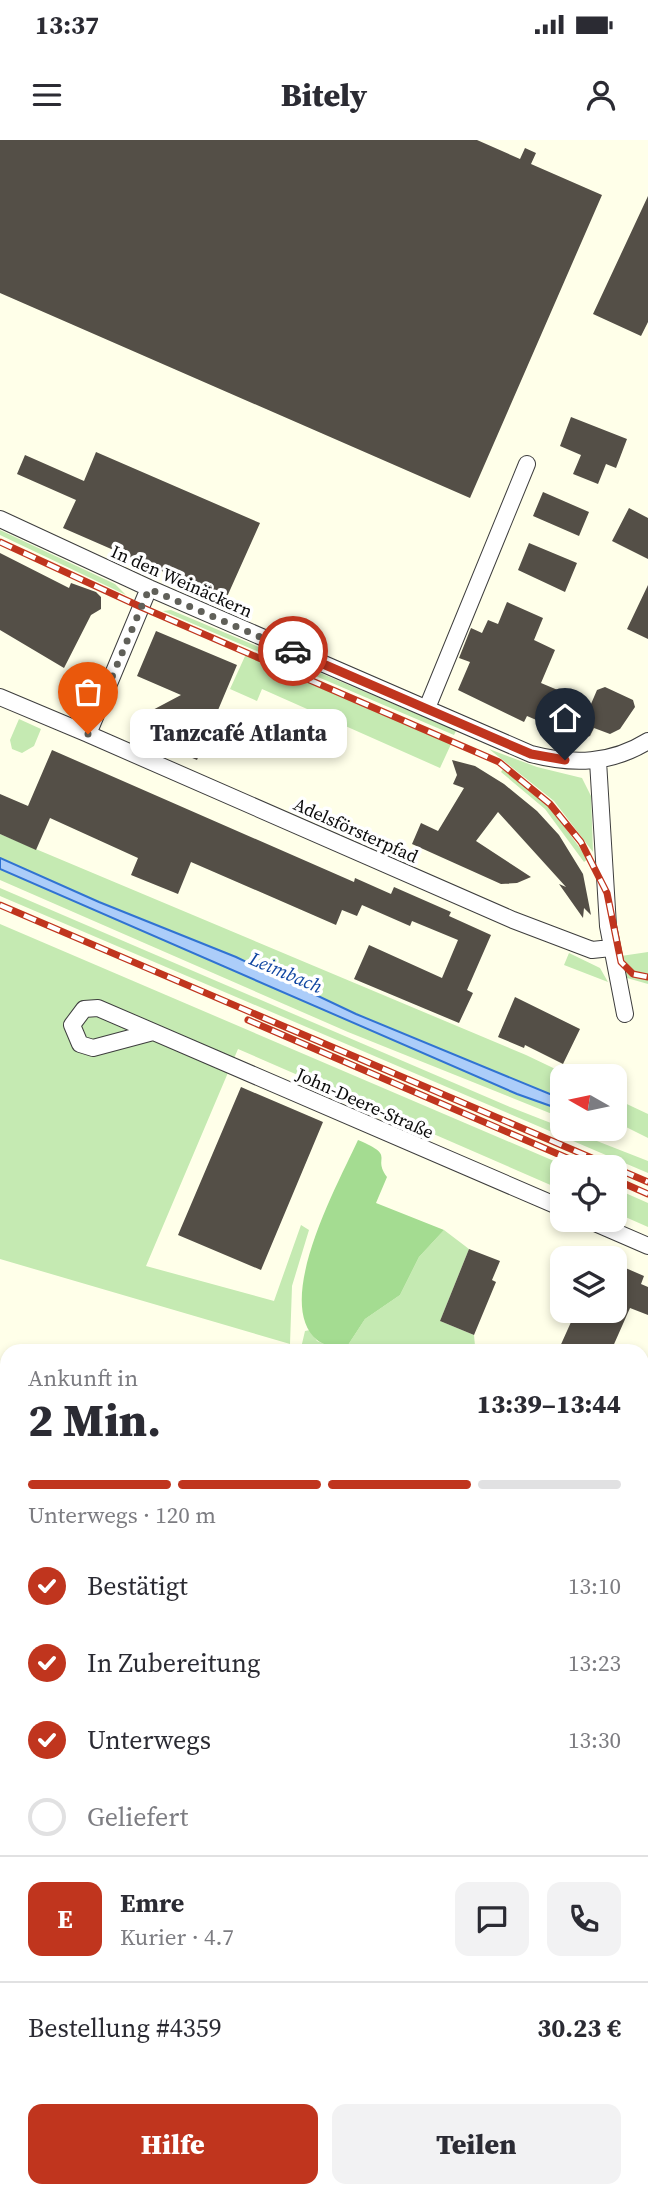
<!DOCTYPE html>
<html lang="de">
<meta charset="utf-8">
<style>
:root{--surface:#fff;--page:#f2f2f3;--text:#2b2b33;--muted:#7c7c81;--line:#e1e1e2;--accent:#c0351e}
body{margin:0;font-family:"Source Serif 4",serif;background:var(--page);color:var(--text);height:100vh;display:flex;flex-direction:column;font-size:26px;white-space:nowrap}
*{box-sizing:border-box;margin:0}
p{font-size:23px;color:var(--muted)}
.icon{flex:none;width:38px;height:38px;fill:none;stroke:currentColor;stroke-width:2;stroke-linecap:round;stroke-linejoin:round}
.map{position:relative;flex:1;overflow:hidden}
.side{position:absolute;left:0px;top:1204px;width:649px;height:854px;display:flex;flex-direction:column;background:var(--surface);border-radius:21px 21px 0 0;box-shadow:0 4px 10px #0003}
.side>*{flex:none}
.needle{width:46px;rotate:279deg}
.tools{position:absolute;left:550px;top:924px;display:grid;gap:14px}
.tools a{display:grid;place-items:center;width:77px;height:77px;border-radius:14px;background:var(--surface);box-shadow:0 4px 10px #0003;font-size:35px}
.pin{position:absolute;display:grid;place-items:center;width:60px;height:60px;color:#fff;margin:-72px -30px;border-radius:50% 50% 50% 0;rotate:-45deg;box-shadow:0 0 7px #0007}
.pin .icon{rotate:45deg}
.courier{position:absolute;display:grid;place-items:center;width:70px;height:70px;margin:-35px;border:5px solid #c0351e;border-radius:50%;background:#fff;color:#222;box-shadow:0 2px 9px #0007}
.bubble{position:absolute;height:49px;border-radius:14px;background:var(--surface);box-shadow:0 4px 10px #0003;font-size:23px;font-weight:800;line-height:49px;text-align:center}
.overview em{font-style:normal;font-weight:800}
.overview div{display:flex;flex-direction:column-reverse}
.overview{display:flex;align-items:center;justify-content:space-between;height:119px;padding:0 28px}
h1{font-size:46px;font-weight:800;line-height:52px}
.bar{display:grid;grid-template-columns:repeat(4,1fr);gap:10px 7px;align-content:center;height:84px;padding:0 28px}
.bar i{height:9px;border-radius:5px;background:var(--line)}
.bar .active{background:var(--accent)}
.bar p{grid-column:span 4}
.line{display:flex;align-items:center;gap:18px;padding:0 28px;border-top:2px solid var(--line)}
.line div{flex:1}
.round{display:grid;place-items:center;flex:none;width:74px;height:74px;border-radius:14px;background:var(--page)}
ol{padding:0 28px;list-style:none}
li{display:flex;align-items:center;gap:21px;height:77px}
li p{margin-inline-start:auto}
li .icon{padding:7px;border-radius:50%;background:var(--accent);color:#fff;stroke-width:4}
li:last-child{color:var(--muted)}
li i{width:38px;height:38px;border:4px solid var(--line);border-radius:50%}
.action{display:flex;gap:14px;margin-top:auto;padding:14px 28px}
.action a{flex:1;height:80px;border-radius:14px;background:var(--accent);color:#fff;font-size:28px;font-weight:800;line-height:80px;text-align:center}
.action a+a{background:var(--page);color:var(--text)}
.status{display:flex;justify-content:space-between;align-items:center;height:49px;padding:0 35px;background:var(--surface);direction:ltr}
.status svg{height:19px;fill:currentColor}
header{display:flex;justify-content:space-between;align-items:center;height:91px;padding:0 28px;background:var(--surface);font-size:32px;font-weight:800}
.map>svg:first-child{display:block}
.green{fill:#c5eab2}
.forest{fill:#a4dc91}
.water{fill:#accdf9;stroke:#3073d2;stroke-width:2}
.building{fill:#544f47}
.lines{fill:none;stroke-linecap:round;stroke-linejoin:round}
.street-casing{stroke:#3e3e3e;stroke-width:18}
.street{stroke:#fff;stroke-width:16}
.rail-casing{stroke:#c0351e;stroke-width:7}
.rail{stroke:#fff;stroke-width:4.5;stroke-dasharray:13;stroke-linecap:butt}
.done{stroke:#606059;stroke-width:7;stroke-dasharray:0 12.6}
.route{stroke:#c0351e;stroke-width:9}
.labels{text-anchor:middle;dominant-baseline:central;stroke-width:7;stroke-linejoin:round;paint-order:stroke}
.street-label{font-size:18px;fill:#0b0b0b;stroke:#fff}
.water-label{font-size:19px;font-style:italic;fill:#1046a1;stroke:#fff}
</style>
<div class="status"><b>13:37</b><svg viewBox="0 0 49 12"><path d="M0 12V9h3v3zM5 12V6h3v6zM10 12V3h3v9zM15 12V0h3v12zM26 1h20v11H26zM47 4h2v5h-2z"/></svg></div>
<header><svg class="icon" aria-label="menu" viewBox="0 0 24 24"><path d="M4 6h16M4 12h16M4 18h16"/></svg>Bitely<svg class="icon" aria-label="person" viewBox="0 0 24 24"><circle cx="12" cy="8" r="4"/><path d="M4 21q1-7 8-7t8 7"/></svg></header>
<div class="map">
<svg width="648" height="2058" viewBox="0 0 648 2058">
<rect width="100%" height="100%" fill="#ffffe9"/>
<path class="green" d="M0,390L115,444L126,455L0,395Z
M171,470L446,586L456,591L454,595L163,471Z
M246,514L452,602L440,628L262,549L257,561L230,549Z
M19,579L41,589L34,606L22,613L12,609L10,600Z
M489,609L537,627L582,638L591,656L593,712L554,661Z
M503,629L549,666L588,719L584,722L545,669L501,632Z
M0,694L526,915L570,936H562V959L356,874L236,817L99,762L0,718Z
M0,729L517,954L557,967L562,970V978L348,892L0,740Z
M0,748L510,967L648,1021V1033L0,756Z
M0,784L568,1027H562V1050L238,909L146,1126L274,1161L301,1085L309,1090L292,1146L290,1204L0,1119Z
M648,812V844L627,838L621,816Z
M569,813L600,828L608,842L564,825Z
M614,958L648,974V998L614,981Z
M614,1048L648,1063V1087L614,1072Z
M444,1090L469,1109L440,1181L474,1195L475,1206L485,1211H500H311L301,1208L305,1191L310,1190L317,1201L337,1209L348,1205L365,1179L400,1155L419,1117Z"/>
<path class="forest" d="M358,1000C398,1017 371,1016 387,1037L376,1063L444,1090L419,1117L400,1155L365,1179L348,1205L337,1209C331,1207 322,1204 317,1200C272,1162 339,1042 358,1000Z"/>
<path class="water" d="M0,718L99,762L236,817L356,874L562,959V970L517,954L0,729Z"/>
<path class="building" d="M0,0H477L520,19L525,8L536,13L531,24L602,55L470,358L0,153Z
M648,56V182L641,196L593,174Z
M571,277L627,299L616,328L606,324L598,344L573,334L581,315L560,306Z
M96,312L260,383L226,459L63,388L76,360L17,334L25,315L84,341Z
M543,352L589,372L579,396L533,376Z
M629,368L648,378V419L612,401Z
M529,403L577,423L565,452L518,430Z
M0,413L69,448L71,443L96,452L101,457V469L91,475L64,528L0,490Z
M648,445V499L627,489Z
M507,462L543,478L534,500L555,510L541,543L591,564L597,550L605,547L633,560L635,567L620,589L610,594L594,588L590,596L581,599L527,576L524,582L458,550L470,522L459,518L471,488L482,493L488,480L498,484Z
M156,491L237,525L197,620L178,612L169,615L167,607L150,600L153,594L147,573L181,555L137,536Z
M52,610L354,742L355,738L391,754L394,747L451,772L449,776L491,795L467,850L473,853L459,883L354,839L369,805L442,838L458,800L412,781L410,786L362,765L357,776L342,770L336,785L191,722L178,754L131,735L138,718L50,678L36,710L0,694V654L28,666Z
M452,620L475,626L504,644L537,671L559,695L583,734L591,775L584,768L583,778L559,744L566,747L498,672L476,701L531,737L517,743L501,744L412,704L421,683L438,691L464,648L453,644L457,635Z
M515,857L580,889L563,924L525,905L524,908L498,897Z
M241,947L323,982L261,1130L178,1095Z
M469,1109L500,1121L492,1140L496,1142L474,1195L440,1181Z
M614,1123L644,1136L641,1144L648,1147V1175L630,1168L611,1211H558L576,1171H614Z"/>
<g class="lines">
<g class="street-casing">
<path id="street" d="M0,379L149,448L531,614C573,625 611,624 648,601
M149,448L88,594L513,780L592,810L611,808
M0,557L88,594
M427,568L527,324
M598,621L608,786L625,874
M153,892L93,908L80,904L72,885L84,869L98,868L562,1068
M588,1080L648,1106
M642,1544L648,1545"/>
</g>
<use href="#street" class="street"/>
<g class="rail-casing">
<path id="rail" d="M0,402L141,467L499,622L550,664L581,702L607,753L621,822L633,834L648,837
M0,765L648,1042
M248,880L588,1027
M614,1039L648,1054"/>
</g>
<use href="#rail" class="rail"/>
</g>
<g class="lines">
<path class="done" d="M88,594L149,449L293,511"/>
<path class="route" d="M293,511L531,614L565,620"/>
</g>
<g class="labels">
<g class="street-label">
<text transform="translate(182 441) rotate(24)">In den Weinäckern</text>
<text transform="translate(356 690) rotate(24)">Adelsförsterpfad</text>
<text transform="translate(365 963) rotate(24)">John-Deere-Straße</text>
</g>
<g class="water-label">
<text transform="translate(286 832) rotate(23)">Leimbach</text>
</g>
</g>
</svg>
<div class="tools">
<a><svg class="needle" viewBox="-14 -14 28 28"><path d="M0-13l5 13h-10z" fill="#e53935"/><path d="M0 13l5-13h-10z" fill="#7c7c81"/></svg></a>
<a><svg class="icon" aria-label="locate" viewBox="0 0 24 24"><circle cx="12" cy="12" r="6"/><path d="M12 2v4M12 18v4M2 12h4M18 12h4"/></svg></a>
<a><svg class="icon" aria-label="layers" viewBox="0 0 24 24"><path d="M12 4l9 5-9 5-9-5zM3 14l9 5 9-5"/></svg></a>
</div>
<div class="pin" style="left:88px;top:594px;background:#ea580c"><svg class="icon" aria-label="bag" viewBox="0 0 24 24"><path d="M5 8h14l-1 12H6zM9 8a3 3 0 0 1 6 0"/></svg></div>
<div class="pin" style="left:565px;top:620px;background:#1f2937"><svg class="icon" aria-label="home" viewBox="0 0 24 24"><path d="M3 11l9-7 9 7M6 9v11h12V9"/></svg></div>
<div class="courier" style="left:293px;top:511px"><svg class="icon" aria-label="car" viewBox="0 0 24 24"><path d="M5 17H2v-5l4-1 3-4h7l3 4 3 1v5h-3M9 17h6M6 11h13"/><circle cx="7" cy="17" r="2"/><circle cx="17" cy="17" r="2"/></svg></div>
<div class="bubble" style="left:130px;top:569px;width:217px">Tanzcafé Atlanta</div>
<section class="side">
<div class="overview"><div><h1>2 Min.</h1><p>Ankunft in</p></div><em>13:39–13:44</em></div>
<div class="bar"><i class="active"></i><i class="active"></i><i class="active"></i><i></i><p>Unterwegs · 120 m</p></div>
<ol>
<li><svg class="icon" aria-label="check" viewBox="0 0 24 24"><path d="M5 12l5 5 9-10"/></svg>Bestätigt<p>13:10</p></li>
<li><svg class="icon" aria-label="check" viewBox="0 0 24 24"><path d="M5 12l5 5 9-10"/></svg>In Zubereitung<p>13:23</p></li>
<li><svg class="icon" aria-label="check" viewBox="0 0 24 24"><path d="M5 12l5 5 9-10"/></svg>Unterwegs<p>13:30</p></li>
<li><i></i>Geliefert</li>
</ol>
<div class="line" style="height:126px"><b class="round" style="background:var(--accent);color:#fff">E</b><div><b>Emre</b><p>Kurier · 4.7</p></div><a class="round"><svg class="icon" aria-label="chat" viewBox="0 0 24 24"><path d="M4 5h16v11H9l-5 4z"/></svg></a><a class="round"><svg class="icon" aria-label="phone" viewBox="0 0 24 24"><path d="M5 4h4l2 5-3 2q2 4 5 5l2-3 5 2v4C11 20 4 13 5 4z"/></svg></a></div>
<div class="line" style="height:91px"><div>Bestellung #4359</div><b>30.23 €</b></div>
<div class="action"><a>Hilfe</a><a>Teilen</a></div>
</section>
</div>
